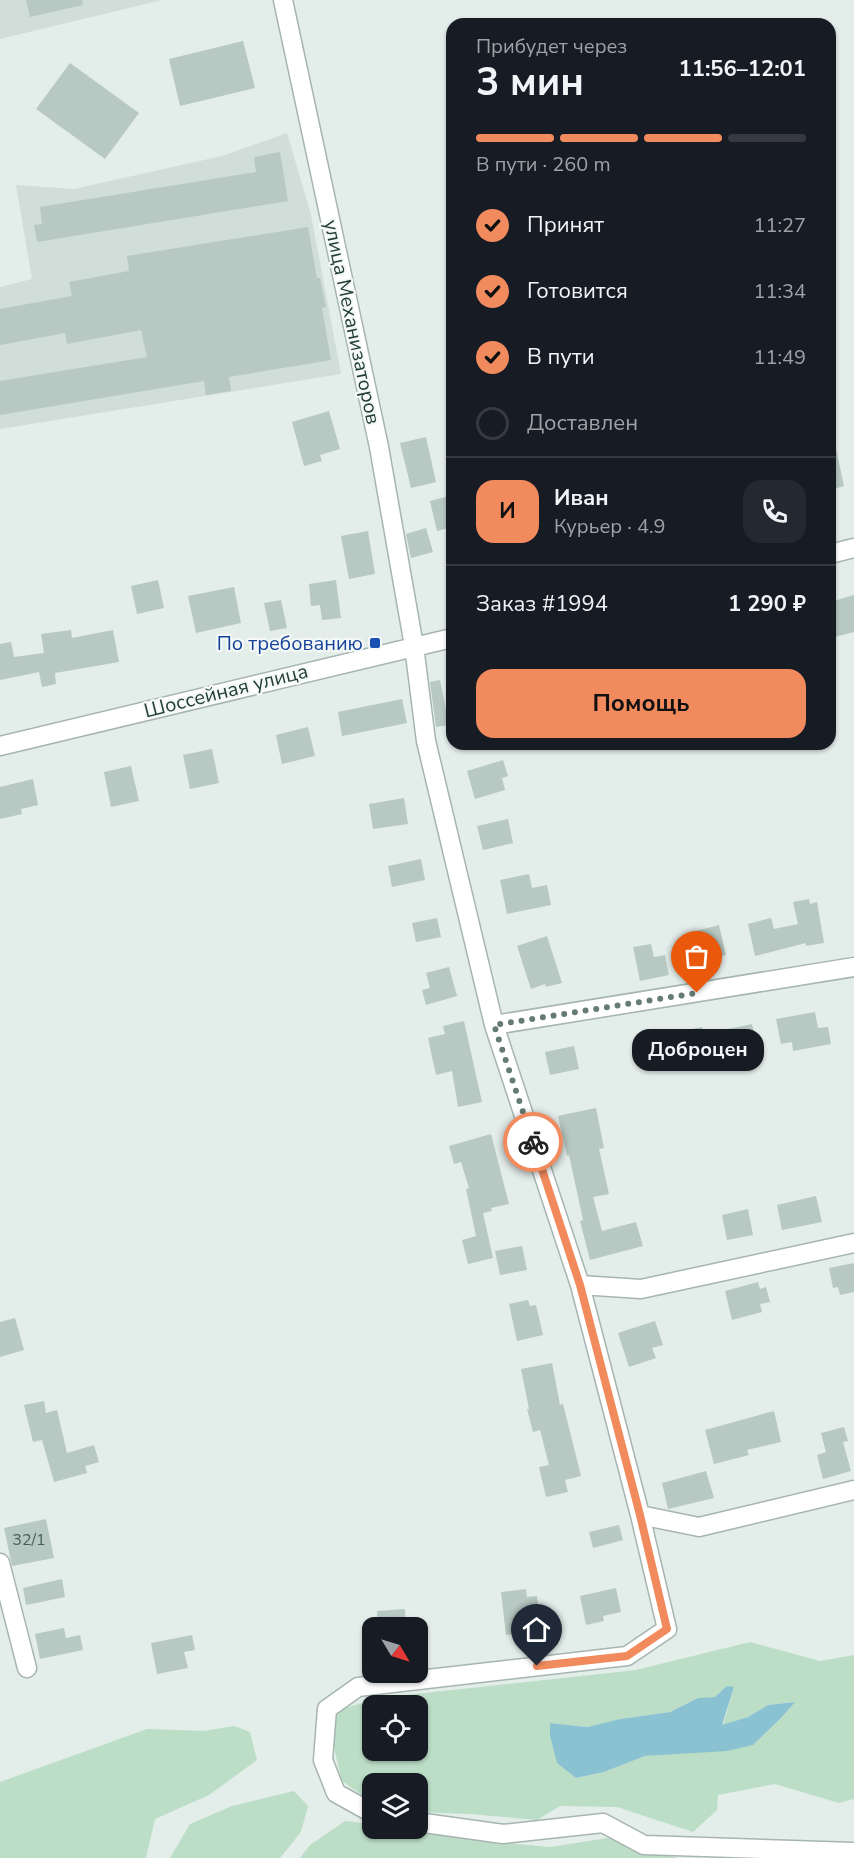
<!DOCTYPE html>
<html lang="ru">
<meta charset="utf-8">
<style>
:root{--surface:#171b24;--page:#242831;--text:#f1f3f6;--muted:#9ea1a6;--line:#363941;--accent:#f18b5d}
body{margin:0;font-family:"Nunito Sans",sans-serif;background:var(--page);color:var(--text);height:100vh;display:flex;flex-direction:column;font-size:22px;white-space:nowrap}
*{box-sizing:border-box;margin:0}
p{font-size:20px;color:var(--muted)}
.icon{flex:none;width:33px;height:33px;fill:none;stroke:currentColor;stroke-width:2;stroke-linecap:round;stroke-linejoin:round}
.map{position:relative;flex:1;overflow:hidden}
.drawer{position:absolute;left:446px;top:18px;width:390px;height:732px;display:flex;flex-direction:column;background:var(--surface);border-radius:18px;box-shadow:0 2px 4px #0004}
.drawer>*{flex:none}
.needle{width:39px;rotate:128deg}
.buttons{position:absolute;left:362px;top:1617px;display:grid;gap:12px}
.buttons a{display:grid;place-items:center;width:66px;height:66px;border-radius:12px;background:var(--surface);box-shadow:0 2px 4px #0004;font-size:30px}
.pin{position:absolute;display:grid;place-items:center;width:51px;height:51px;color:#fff;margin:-62px -26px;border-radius:50% 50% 50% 0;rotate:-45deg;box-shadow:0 0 6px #0007}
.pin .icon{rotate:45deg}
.courier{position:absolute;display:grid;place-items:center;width:60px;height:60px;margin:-30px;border:4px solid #f18b5d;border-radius:50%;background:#fff;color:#222;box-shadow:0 2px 8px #0007}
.bubble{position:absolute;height:42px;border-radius:18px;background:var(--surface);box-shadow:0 2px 4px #0004;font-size:20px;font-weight:700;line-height:42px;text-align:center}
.head em{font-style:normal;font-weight:700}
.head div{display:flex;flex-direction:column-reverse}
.head{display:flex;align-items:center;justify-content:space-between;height:102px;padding:0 30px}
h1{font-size:39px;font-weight:700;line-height:45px}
.bar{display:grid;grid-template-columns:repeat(4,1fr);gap:9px 6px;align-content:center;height:72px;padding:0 30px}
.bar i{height:8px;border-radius:4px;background:var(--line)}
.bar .active{background:var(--accent)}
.bar p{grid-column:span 4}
.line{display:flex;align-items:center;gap:15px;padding:0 30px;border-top:2px solid var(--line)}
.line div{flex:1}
.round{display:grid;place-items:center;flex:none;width:63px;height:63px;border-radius:18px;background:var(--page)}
ol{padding:0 30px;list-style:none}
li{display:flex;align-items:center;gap:18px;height:66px}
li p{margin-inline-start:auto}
li .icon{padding:6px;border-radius:50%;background:var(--accent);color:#111;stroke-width:4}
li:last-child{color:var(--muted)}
li i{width:33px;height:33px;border:3px solid var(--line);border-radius:50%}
.button{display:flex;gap:12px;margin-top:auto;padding:12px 30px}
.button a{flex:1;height:69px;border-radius:18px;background:var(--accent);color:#111;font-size:24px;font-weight:700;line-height:69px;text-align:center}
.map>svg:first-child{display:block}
.built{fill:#d1ddd8}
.green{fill:#bcdec7;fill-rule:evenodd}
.water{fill:#8bc2d1}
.building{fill:#b8c8c2}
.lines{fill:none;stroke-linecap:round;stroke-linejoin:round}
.minor-casing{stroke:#a6b5b1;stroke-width:21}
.minor{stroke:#fff;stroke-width:18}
.done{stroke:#667b77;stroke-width:6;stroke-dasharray:0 10.8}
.route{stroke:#f18b5d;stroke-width:8}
.transit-dot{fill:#1a4fb4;stroke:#f4f9f7;stroke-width:2}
.labels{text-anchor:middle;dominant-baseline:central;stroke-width:4.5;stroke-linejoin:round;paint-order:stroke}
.number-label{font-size:16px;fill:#48605b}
.street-label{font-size:20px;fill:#233e39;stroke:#f4f9f7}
.transit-label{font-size:20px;fill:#164399;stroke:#f4f9f7;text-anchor:end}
</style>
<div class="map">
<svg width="854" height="1858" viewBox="0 0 854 1858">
<rect width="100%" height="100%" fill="#e3ede9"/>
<path class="built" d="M0,0H162L0,39Z
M287,133L311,215L341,374L0,429V287L32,279L16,185L74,189L222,156Z"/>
<path class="green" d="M750,1642L820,1661L854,1655V1799L839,1803L775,1784L718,1795L717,1810L693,1832L617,1807L560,1806L537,1820L470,1814L417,1812V1784H372V1802L342,1781L333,1744L337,1715L345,1708L379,1698L636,1670ZM734,1687L724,1722L721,1726L748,1717L768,1705L794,1702L781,1718L753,1745L645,1756L604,1772L576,1778L550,1723L587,1727L620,1719L670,1712L698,1698H715ZM372,1706H417V1750H372Z
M234,1726L250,1732L257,1760L209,1795L155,1819L146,1858H0V1782L147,1729L204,1731Z
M294,1791L308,1806L301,1832L280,1858H170L190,1824L232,1806Z
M345,1821L372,1824V1828L403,1829L495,1842L550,1847L608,1838L678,1858H300L310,1845Z"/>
<path class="water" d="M727,1686L734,1687L722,1725L748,1717L768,1705L795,1702L781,1718L753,1745L727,1751L645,1756L604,1772L576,1778L557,1763L550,1736V1723L587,1727L620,1719L670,1712L698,1698L715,1697Z"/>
<path class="building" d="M26,0H82L83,5L30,17Z
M243,41L255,88L180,106L169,59Z
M70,63L139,113L105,159L36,109Z
M280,152L288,201L37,242L34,225L42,224L40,207L256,172L254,157Z
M308,227L317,278H320L326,307L322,308L331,360L229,377L231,391L206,395L204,381L0,415V381L147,357L141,330L67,344L65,333L0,345V309L72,296L69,282L129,271L127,256Z
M329,411L340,449L320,455L322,461L304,466L292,422Z
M426,437L436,482L411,488L400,443Z
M830,444H835L844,486L830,490Z
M449,496L452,504V527L437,531L430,501Z
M426,528L433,552L411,558L406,534Z
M368,531L375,574L349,579L341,536Z
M158,580L164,608L137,614L131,586Z
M336,580L341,618L322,620L320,605L311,606L309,584Z
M234,587L241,623L196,633L188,596Z
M854,595V632L835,637L830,614V602Z
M281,600L287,628L270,631L264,603Z
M71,630L72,638L113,630L119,662L55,673L56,684L42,687L39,672L0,680V644L11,642L14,657L44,653L41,634Z
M440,680L449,725L436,727L430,682Z
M402,699L407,723L342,736L338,712Z
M308,727L315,756L282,764L276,735Z
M212,749L219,783L190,789L183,755Z
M503,760L508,776L502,778L505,790L475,799L467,771Z
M131,766L139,801L111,807L104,772Z
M33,779L38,805L21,809L22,814L0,819V787Z
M404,798L408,824L373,829L369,804Z
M508,819L513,843L483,850L477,826Z
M421,859L425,880L392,887L388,866Z
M529,874L532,888L547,885L551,905L507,914L500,880Z
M809,899L810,904L817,902L824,943L806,946V943L755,956L748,924L771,918L774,929L798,924L793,902Z
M437,918L441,937L416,942L412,923Z
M719,925L726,955L703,960L696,931Z
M547,936L562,983L546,987L545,984L531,989L517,946Z
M651,944L654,957L665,955L669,975L640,981L633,947Z
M449,967L457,996L426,1005L422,990L430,988L426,973Z
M815,1012L818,1028L828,1027L831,1044L793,1051L792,1042L781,1044L776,1019Z
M464,1021L482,1102L458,1107L452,1071L436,1075L428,1038L445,1034L443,1026Z
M752,1024L758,1051L734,1057L728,1029Z
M702,1027L709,1063L678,1069L671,1033Z
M574,1046L579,1069L550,1075L545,1052Z
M596,1108L604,1148L599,1149L609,1194L593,1197L602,1231L636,1222L643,1246L590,1260L580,1221L583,1220L569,1155L567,1156L558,1116Z
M491,1134L509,1204L491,1208L492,1211L483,1213L493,1258L468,1264L462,1240L476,1236L466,1189L469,1188L461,1162L454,1164L449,1146Z
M816,1196L822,1222L782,1230L777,1205Z
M748,1209L753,1235L727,1240L722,1215Z
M522,1246L527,1270L500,1275L495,1251Z
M854,1263V1292L840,1295L838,1287L833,1288L829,1268Z
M758,1282L760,1289L766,1287L770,1302L760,1304L762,1312L732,1320L725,1291Z
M528,1300L530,1306L536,1305L543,1335L517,1341L509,1304Z
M15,1318L24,1350L0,1357V1322Z
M655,1321L663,1345L652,1348L656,1358L629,1367L618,1333Z
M552,1363L560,1405L563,1404L581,1476L565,1480L568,1492L546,1497L539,1467L549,1465L540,1430L533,1432L527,1409H529L521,1369Z
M44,1401L46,1413L57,1410L67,1453L94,1445L99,1462L85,1466L87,1473L54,1482L42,1440L33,1442L24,1405Z
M774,1411L781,1442L747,1450L749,1455L714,1464L705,1430Z
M844,1427L848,1441L843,1442L851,1471L823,1479L817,1455L826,1452L821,1433Z
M706,1471L714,1498L668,1509L662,1483Z
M46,1519L54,1558L12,1566L4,1528Z
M619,1525L623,1540L593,1548L589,1532Z
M62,1579L65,1597L26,1605L23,1588Z
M616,1588L621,1612L603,1616L604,1621L586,1625L580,1596Z
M526,1589L527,1597L537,1596L541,1626L521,1629L522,1633L506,1635L501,1592Z
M405,1609L406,1628H378L377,1611Z
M64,1628L66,1638L80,1635L83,1650L40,1659L35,1634Z
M192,1635L195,1650L184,1652L188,1668L157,1674L151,1643Z"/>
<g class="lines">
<g class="minor-casing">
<path id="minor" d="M283,0L379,447L414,646L426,741L494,1025L580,1285L640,1515L667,1629L627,1656L358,1687L327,1709L323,1760L336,1793L372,1813
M830,554L854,548
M0,746L452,638
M494,1025L854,967
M580,1285L641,1289L854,1243
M640,1515L699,1527L854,1490
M0,1563L27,1668
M417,1822L503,1834L603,1823L644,1845L854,1852"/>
</g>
<use href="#minor" class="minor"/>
</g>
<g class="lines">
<path class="done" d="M533,1142L494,1025L697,993"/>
<path class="route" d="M533,1142L580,1285L640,1515L667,1629L627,1656L537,1666"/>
</g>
<rect class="transit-dot" x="369" y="637" width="12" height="12" rx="3"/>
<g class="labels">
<g class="number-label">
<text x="29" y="1540">32/1</text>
</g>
<g class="street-label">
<text transform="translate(352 322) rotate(78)">улица Механизаторов</text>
<text transform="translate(226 691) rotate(-14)">Шоссейная улица</text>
</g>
<g class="transit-label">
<text x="363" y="643">По требованию</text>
</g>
</g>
</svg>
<div class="buttons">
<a><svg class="needle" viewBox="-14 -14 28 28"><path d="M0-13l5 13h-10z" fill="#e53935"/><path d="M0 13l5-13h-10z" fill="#9ea1a6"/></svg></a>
<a><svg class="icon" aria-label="locate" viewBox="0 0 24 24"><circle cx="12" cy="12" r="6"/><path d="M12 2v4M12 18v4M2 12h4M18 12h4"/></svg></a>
<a><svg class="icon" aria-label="layers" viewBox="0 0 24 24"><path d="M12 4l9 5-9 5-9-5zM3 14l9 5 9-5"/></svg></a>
</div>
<div class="pin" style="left:697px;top:993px;background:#ea580c"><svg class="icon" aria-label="bag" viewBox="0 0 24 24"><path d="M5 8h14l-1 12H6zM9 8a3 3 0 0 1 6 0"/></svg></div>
<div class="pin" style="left:537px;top:1666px;background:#1f2937"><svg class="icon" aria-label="home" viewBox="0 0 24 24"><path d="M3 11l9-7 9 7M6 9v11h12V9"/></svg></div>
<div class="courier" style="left:533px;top:1142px"><svg class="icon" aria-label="bike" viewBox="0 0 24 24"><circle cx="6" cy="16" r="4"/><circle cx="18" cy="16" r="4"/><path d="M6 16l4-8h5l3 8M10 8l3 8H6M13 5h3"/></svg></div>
<div class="bubble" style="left:632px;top:1029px;width:132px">Доброцен</div>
<section class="drawer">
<div class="head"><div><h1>3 мин</h1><p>Прибудет через</p></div><em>11:56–12:01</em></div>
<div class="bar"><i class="active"></i><i class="active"></i><i class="active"></i><i></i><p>В пути · 260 m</p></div>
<ol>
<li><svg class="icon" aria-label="check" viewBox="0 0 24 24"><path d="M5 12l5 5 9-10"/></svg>Принят<p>11:27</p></li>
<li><svg class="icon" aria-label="check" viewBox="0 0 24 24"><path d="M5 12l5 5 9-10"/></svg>Готовится<p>11:34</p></li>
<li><svg class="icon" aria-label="check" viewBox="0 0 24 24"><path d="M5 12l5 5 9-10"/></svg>В пути<p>11:49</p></li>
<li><i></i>Доставлен</li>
</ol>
<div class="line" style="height:108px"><b class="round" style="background:var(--accent);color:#111">И</b><div><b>Иван</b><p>Курьер · 4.9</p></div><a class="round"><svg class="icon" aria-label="phone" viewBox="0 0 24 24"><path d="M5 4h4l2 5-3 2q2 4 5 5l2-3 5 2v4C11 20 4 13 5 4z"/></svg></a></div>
<div class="line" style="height:78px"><div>Заказ #1994</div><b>1 290 ₽</b></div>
<div class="button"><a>Помощь</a></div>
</section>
</div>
